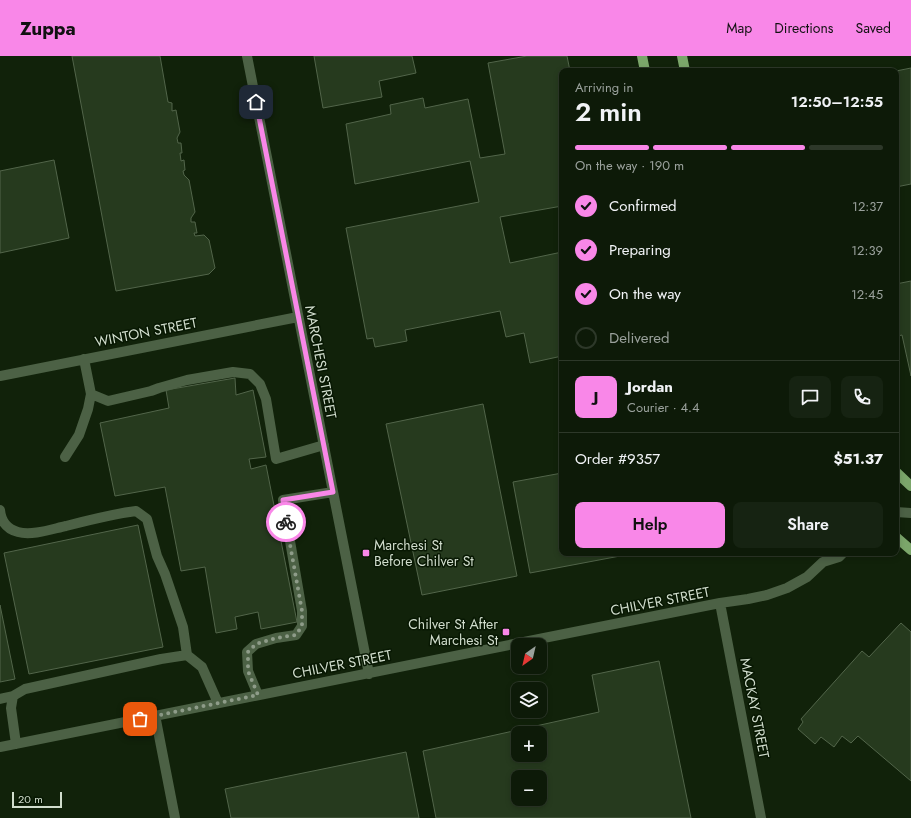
<!DOCTYPE html>
<meta charset="utf-8">
<style>
:root{--surface:#0d1a08;--page:#162312;--text:#f1f3f6;--muted:#9aa19c;--line:#2d3829;--accent:#f987e8}
body{margin:0;font-family:Jost,sans-serif;background:var(--page);color:var(--text);height:100vh;display:flex;flex-direction:column;font-size:15px;white-space:nowrap}
*{box-sizing:border-box;margin:0}
p{font-size:13px;color:var(--muted)}
.icon{flex:none;width:22px;height:22px;fill:none;stroke:currentColor;stroke-width:2;stroke-linecap:round;stroke-linejoin:round}
.map{position:relative;flex:1;overflow:hidden}
.panel{position:absolute;left:559px;top:12px;width:340px;height:488px;display:flex;flex-direction:column;background:var(--surface);border-radius:8px;box-shadow:0 2px 6px #0003,0 0 0 1px var(--line)}
.panel>*{flex:none}
.needle{width:26px;rotate:214deg}
.tools{position:absolute;left:511px;top:582px;display:grid;gap:8px}
.tools a{display:grid;place-items:center;width:36px;height:36px;border-radius:8px;background:var(--surface);box-shadow:0 2px 6px #0003,0 0 0 1px var(--line);font-size:20px}
.scale{position:absolute;left:12px;bottom:10px;width:50px;box-sizing:border-box;padding-left:4px;border:2px solid #d1ddcd;border-top:0;font-size:11px;line-height:14px;white-space:nowrap;color:#d1ddcd;-webkit-text-stroke:3px #081803;paint-order:stroke}
.pin{position:absolute;display:grid;place-items:center;width:34px;height:34px;color:#fff;margin:-17px;border-radius:8px;box-shadow:0 2px 6px #0006}
.courier{position:absolute;display:grid;place-items:center;width:40px;height:40px;margin:-20px;border:3px solid #f987e8;border-radius:50%;background:#fff;color:#222;box-shadow:0 1px 5px #0007}
.head em{font-style:normal;font-weight:600}
.head div{display:flex;flex-direction:column-reverse}
.head{display:flex;align-items:center;justify-content:space-between;height:68px;padding:0 16px}
h1{font-size:26px;font-weight:600;line-height:30px}
.bar{display:grid;grid-template-columns:repeat(4,1fr);gap:6px 4px;align-content:center;height:48px;padding:0 16px}
.bar i{height:5px;border-radius:3px;background:var(--line)}
.bar .on{background:var(--accent)}
.bar p{grid-column:span 4}
.line{display:flex;align-items:center;gap:10px;padding:0 16px;border-top:1px solid var(--line)}
.line div{flex:1}
.round{display:grid;place-items:center;flex:none;width:42px;height:42px;border-radius:8px;background:var(--page)}
ol{padding:0 16px;list-style:none}
li{display:flex;align-items:center;gap:12px;height:44px}
li p{margin-inline-start:auto}
li .icon{padding:4px;border-radius:50%;background:var(--accent);color:#111;stroke-width:4}
li:last-child{color:var(--muted)}
li i{width:22px;height:22px;border:2px solid var(--line);border-radius:50%}
.action{display:flex;gap:8px;margin-top:auto;padding:8px 16px}
.action a{flex:1;height:46px;border-radius:8px;background:var(--accent);color:#111;font-size:16px;font-weight:600;line-height:46px;text-align:center}
.action a+a{background:var(--page);color:var(--text)}
header{display:flex;align-items:center;gap:24px;box-sizing:border-box;height:56px;padding:0 20px;background:var(--accent);color:#111}
header strong{font-size:19px}
nav{display:flex;gap:22px;margin-inline-start:auto;font-size:14px}
.map>svg:first-child{display:block}
.building{fill:#263a1e;stroke:#52654a;fill-rule:evenodd}
.lines{fill:none;stroke-linecap:round;stroke-linejoin:round}
.minor{stroke:#4c6145;stroke-width:10}
.major{stroke:#7ba66a;stroke-width:10}
.done{stroke:#8e9c89;stroke-width:4;stroke-dasharray:0 7.2}
.route{stroke:#f987e8;stroke-width:5}
.poi-dot{fill:#f987e8;stroke:#081803;stroke-width:1.5}
.labels{text-anchor:middle;dominant-baseline:central;stroke-width:3;stroke-linejoin:round;paint-order:stroke}
.street-label{font-size:14px;fill:#d1ddcd;stroke:#081803}
.poi-label{font-size:14px;fill:#d1ddcd;stroke:#081803;text-anchor:start}
</style>
<header>
<strong>Zuppa</strong>
<nav><a>Map</a><a>Directions</a><a>Saved</a></nav>
</header>
<div class="map">
<svg width="911" height="762" viewBox="0 0 911 762">
<rect width="100%" height="100%" fill="#11220a"/>
<path class="building" d="M72,0H160L168,46L172,47V55L176,54L180,76L177,82L178,87H181L182,97H180L181,105L184,104L185,114L183,115L184,119L189,124L195,156L191,162V166H195L197,177H194L195,180L204,179L209,184L215,212L209,218L116,235Z
M314,0H412L416,17L379,25L382,41L323,52Z
M527,0H567L570,15H562V150L500,161L510,207L562,196V300L530,307L524,277L506,281L500,255L405,274L407,285L375,291L373,282L367,283L346,172L479,146L470,105L355,128L346,68L391,58L390,49L423,42L425,52L468,43L480,102L505,98L488,7Z
M911,12V128L896,131V15Z
M54,104L69,182L0,197V115Z
M911,225V320L902,279L898,280L896,272V228Z
M235,322L236,339L253,334L266,401L249,403L251,413L266,409L297,566L261,573L258,556L235,561L237,573L216,577L205,511L181,515L165,431L115,440L100,367L169,352L166,334Z
M483,348L517,520L422,539L386,368Z
M562,417V497H636L530,517L513,426Z
M138,469L163,591L29,618L4,497Z
M0,549L15,623L0,626Z
M901,567L911,576V725L858,680L851,687L842,680L834,691L821,681L815,688L798,673L803,666L801,663L862,595L869,601Z
M659,605L691,762H436L423,695L599,656L592,619ZM518,677H540V699H518ZM518,721H540V743H518Z
M406,696L419,762H231L225,733Z"/>
<g class="lines">
<path class="minor" d="M247,0L369,618
M84,303L91,338L108,345L151,335L159,332L187,324L233,316L250,318L260,328L266,343L276,403L324,389
M0,320L298,261
M65,401L79,379L88,353L91,338
M0,454C1,465 7,473 18,476C32,480 52,473 66,470C89,464 112,458 136,455L147,463L157,500L165,518L183,571L187,599L202,611L218,647
M896,456L911,457
M720,547L761,762
M258,639L248,615L247,596L256,588L276,582L296,579L302,570V555L283,444L333,436
M13,640L11,652L16,688
M0,643L13,640L25,633L161,603L187,599
M155,659L175,762
M0,691C240,642 480,595 720,547L748,543L767,539L787,532L807,521L823,506L839,501L843,497"/>
<path class="major" d="M642,0L645,15
M682,0L685,15
M896,416L911,430
M896,481L911,494"/>
</g>
<g class="lines">
<path class="done" d="M140,663L258,639L248,615V596L256,588L276,582L296,579L302,570V555L286,466"/>
<path class="route" d="M256,46L333,436L283,444L286,466"/>
</g>
<g class="poi-dot">
<rect x="362" y="493" width="8" height="8" rx="2"/>
<rect x="502" y="572" width="8" height="8" rx="2"/>
</g>
<g class="labels">
<g class="street-label">
<text transform="translate(146 276) rotate(-11)">WINTON STREET</text>
<text transform="translate(321 306) rotate(79)">MARCHESI STREET</text>
<text transform="translate(660 545) rotate(-11)">CHILVER STREET</text>
<text transform="translate(342 608) rotate(-11)">CHILVER STREET</text>
<text transform="translate(755 652) rotate(79)">MACKAY STREET</text>
</g>
<g class="poi-label">
<text x="374" y="489">Marchesi St<tspan x="374" dy="16">Before Chilver St</tspan></text>
<text x="498" y="568" text-anchor="end">Chilver St After<tspan x="498" dy="16">Marchesi St</tspan></text>
</g>
</g>
</svg>
<div class="tools">
<a><svg class="needle" viewBox="-14 -14 28 28"><path d="M0-13l5 13h-10z" fill="#e53935"/><path d="M0 13l5-13h-10z" fill="#9aa19c"/></svg></a>
<a><svg class="icon" aria-label="layers" viewBox="0 0 24 24"><path d="M12 4l9 5-9 5-9-5zM3 14l9 5 9-5"/></svg></a>
<a>+</a>
<a>−</a>
</div>
<div class="scale">20 m</div>
<div class="pin" style="left:140px;top:663px;background:#ea580c"><svg class="icon" aria-label="bag" viewBox="0 0 24 24"><path d="M5 8h14l-1 12H6zM9 8a3 3 0 0 1 6 0"/></svg></div>
<div class="pin" style="left:256px;top:46px;background:#1f2937"><svg class="icon" aria-label="home" viewBox="0 0 24 24"><path d="M3 11l9-7 9 7M6 9v11h12V9"/></svg></div>
<div class="courier" style="left:286px;top:466px"><svg class="icon" aria-label="bike" viewBox="0 0 24 24"><circle cx="6" cy="16" r="4"/><circle cx="18" cy="16" r="4"/><path d="M6 16l4-8h5l3 8M10 8l3 8H6M13 5h3"/></svg></div>
<section class="panel">
<div class="head"><div><h1>2 min</h1><p>Arriving in</p></div><em>12:50–12:55</em></div>
<div class="bar"><i class="on"></i><i class="on"></i><i class="on"></i><i></i><p>On the way · 190 m</p></div>
<ol>
<li><svg class="icon" aria-label="check" viewBox="0 0 24 24"><path d="M5 12l5 5 9-10"/></svg>Confirmed<p>12:37</p></li>
<li><svg class="icon" aria-label="check" viewBox="0 0 24 24"><path d="M5 12l5 5 9-10"/></svg>Preparing<p>12:39</p></li>
<li><svg class="icon" aria-label="check" viewBox="0 0 24 24"><path d="M5 12l5 5 9-10"/></svg>On the way<p>12:45</p></li>
<li><i></i>Delivered</li>
</ol>
<div class="line" style="height:72px"><b class="round" style="background:var(--accent);color:#111">J</b><div><b>Jordan</b><p>Courier · 4.4</p></div><a class="round"><svg class="icon" aria-label="chat" viewBox="0 0 24 24"><path d="M4 5h16v11H9l-5 4z"/></svg></a><a class="round"><svg class="icon" aria-label="phone" viewBox="0 0 24 24"><path d="M5 4h4l2 5-3 2q2 4 5 5l2-3 5 2v4C11 20 4 13 5 4z"/></svg></a></div>
<div class="line" style="height:52px"><div>Order #9357</div><b>$51.37</b></div>
<div class="action"><a>Help</a><a>Share</a></div>
</section>
</div>
